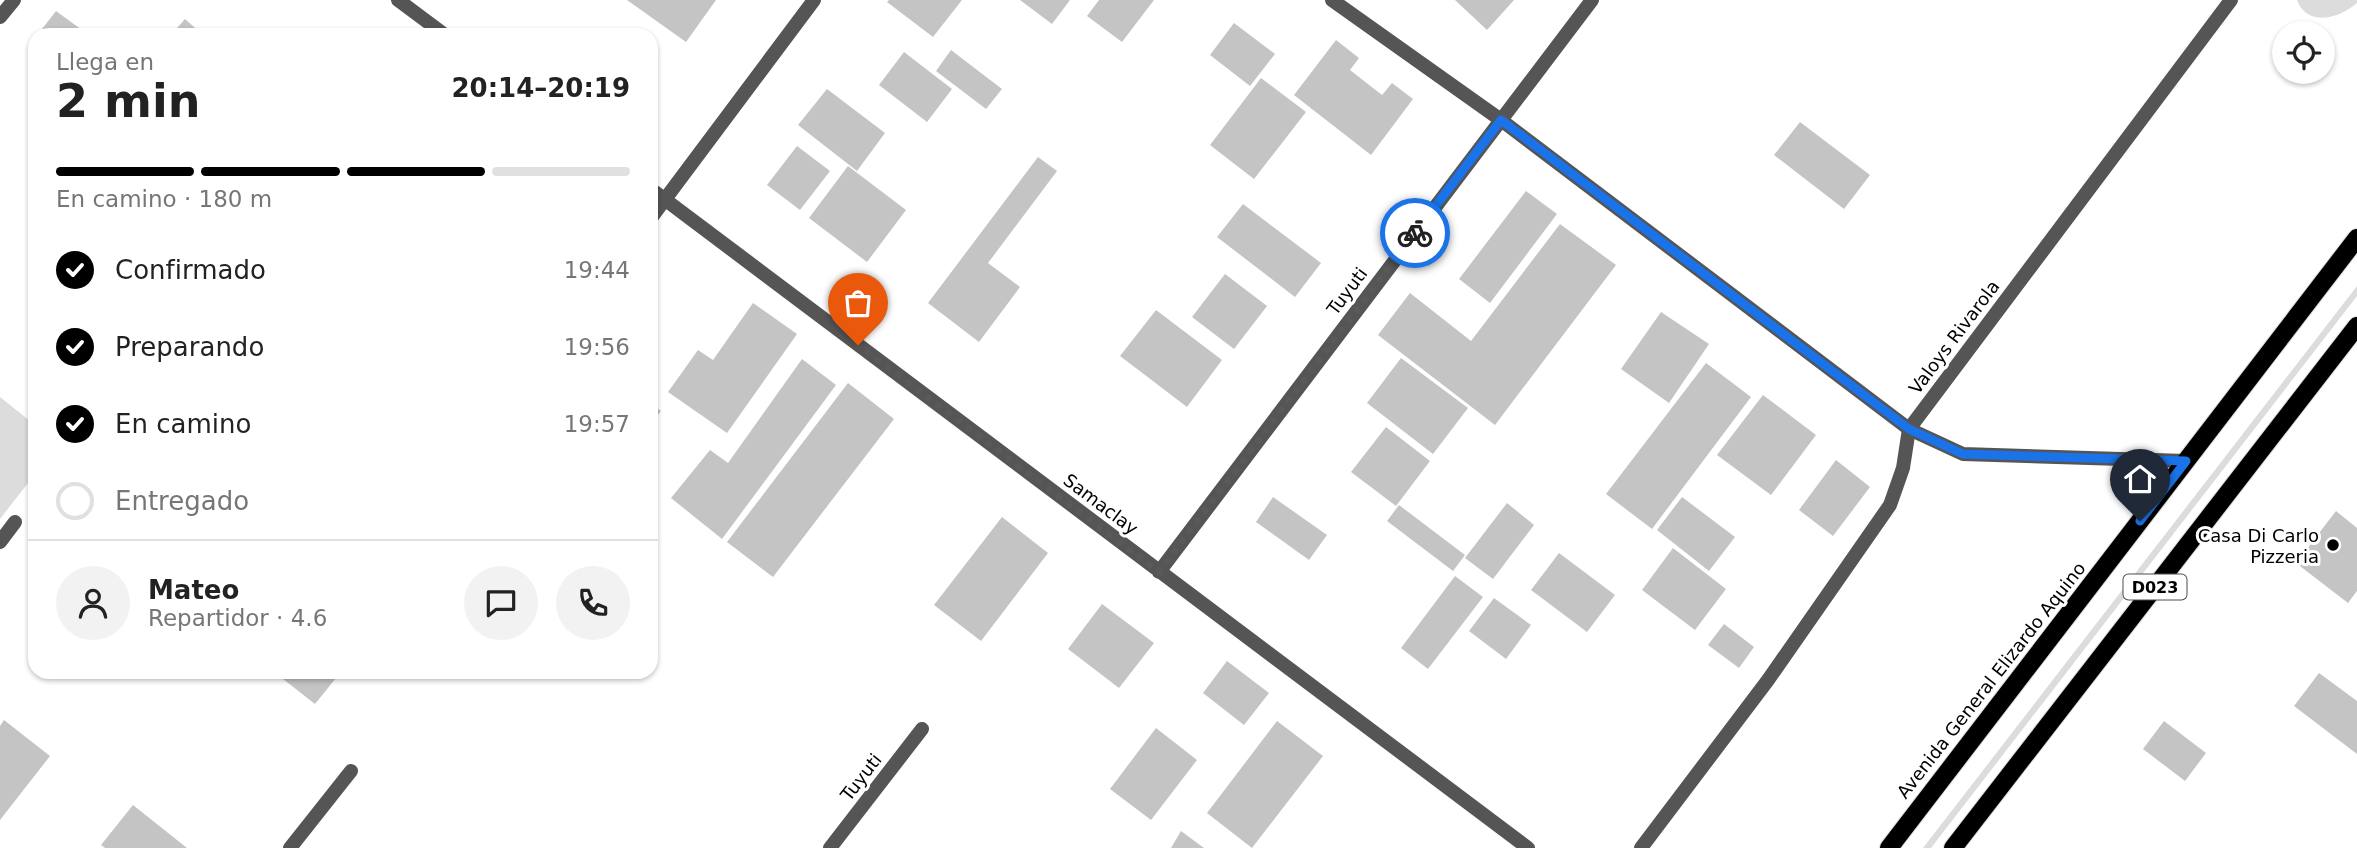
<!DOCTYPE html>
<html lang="es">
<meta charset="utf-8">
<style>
:root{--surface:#fff;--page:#f2f2f2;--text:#222;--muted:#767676;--line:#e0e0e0;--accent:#000}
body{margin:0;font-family:"DejaVu Sans",sans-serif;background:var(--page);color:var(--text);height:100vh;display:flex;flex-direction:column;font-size:26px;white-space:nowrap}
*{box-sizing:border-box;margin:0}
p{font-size:23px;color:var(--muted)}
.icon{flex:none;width:38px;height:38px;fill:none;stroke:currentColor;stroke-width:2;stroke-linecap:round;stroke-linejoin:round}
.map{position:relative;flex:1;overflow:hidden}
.side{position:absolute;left:28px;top:28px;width:630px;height:651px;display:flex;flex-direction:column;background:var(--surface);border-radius:21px;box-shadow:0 2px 5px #0004}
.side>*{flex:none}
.tools{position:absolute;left:2272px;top:21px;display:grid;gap:14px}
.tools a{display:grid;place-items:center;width:63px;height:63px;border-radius:50%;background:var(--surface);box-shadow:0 2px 5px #0004;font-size:35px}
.pin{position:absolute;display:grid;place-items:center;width:60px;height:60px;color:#fff;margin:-72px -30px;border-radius:50% 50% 50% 0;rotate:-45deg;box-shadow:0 0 7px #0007}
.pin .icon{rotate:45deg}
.courier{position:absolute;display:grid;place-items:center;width:70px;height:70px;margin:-35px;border:5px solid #1a73e8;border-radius:50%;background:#fff;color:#222;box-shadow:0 2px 9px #0007}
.summary em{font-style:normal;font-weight:700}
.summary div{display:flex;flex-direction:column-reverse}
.summary{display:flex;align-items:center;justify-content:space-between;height:119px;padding:0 28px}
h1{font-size:46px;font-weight:700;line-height:52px}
.bar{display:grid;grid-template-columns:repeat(4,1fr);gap:10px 7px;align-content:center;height:84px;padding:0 28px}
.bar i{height:9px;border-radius:5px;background:var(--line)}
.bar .active{background:var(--accent)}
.bar p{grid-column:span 4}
.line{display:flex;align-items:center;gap:18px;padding:0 28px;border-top:2px solid var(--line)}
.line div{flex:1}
.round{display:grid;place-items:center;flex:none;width:74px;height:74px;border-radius:37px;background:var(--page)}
ol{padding:0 28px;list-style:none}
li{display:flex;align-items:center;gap:21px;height:77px}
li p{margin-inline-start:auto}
li .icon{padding:7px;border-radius:50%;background:var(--accent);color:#fff;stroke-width:4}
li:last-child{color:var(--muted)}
li i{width:38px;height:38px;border:4px solid var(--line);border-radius:50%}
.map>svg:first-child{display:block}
.green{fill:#dcdcdc}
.building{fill:#c4c4c4}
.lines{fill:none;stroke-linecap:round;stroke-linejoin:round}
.primary-casing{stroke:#dbdbdb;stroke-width:20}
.service{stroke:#555;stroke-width:14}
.minor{stroke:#555;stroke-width:14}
.tertiary{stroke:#555;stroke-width:14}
.primary{stroke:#000;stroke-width:18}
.done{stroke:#595959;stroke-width:7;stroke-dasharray:0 12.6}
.route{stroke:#1a73e8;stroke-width:9}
.poi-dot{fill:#000;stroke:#fff;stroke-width:2.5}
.labels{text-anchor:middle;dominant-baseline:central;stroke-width:6;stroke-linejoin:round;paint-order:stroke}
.shield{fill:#fff;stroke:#4c4c4c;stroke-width:2}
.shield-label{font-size:16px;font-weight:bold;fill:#000}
.street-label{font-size:18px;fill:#000;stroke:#fff}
.poi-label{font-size:18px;fill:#000;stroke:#fff;text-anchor:end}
</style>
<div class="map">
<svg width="2357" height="848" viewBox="0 0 2357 848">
<rect width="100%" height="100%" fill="#fff"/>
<path class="green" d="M2297,0H2357V3C2339,19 2307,27 2297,0Z
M2357,286V296L1931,848H1923Z
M0,397L35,425V474L0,519Z"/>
<path class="building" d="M627,0H716L686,42Z
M889,0H962L933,37L887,2Z
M1020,0H1070L1052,24Z
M1099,0H1154L1122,42L1087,16Z
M1455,0H1514L1487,30Z
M56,11L89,35H51L42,29Z
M185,19L203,35H171Z
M1234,23L1275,54L1250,86L1210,55Z
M1336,40L1359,58L1350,70L1382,95L1392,83L1413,99L1371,155L1294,95Z
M951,50L1002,89L986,109L936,71Z
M904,52L952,89L927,122L879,85Z
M1261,78L1306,112L1254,179L1210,145Z
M827,89L885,133L857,171L798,125Z
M1800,122L1870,175L1844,209L1774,155Z
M797,146L830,171L800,210L767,185Z
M1038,157L1057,171L988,263L1020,287L979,342L928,303Z
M848,166L906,210L867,262L809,218Z
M1526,191L1557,214L1490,303L1459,279Z
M1243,204L1321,263L1295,297L1217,237Z
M1560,224L1616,265L1495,425L1378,335L1410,293L1471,341Z
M1225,274L1267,306L1234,349L1192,317Z
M753,303L797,334L727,433L668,392L698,350L713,360Z
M1156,310L1222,360L1187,407L1120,356Z
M1661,312L1709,344L1669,403L1621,369Z
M1401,358L1468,408L1433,454L1367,403Z
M802,359L836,385L722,539L671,498L710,450L728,463Z
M1706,363L1751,397L1652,529L1606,494Z
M848,383L894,419L773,577L727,542Z
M1763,395L1816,435L1771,495L1717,455Z
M651,403L661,411L651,424Z
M1386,427L1430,461L1396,506L1351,472Z
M1836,460L1870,487L1833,536L1799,510Z
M1273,497L1327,535L1309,560L1256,522Z
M1682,497L1735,537L1709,571L1657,530Z
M1507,503L1534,525L1493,579L1465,558Z
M1399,505L1465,555L1453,571L1387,521Z
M2336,511L2357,528V591L2348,603L2296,563Z
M1002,517L1048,553L981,641L934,605Z
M1673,548L1726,589L1695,630L1642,590Z
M1559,553L1615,595L1587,632L1531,590Z
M1455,576L1483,597L1428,669L1401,648Z
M1494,598L1531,625L1506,659L1469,631Z
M1102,604L1154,643L1119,688L1068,649Z
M1724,624L1754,647L1739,668L1708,645Z
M1227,661L1269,693L1244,725L1203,693Z
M274,672H328L336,678L315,704Z
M2319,673L2357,701V754L2294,706Z
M4,720L50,756L0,820V726Z
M1277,721L1323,756L1252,848L1207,813Z
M2164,721L2206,753L2185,781L2143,749Z
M1156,728L1197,760L1151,820L1110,789Z
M133,805L187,848H105L101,845Z
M1181,831L1204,848H1171Z"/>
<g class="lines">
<g class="primary-casing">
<path id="primary" d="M1889,848L2357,238
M1953,848L2357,326"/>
</g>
<path class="service" d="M0,542L15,522"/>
<path class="minor" d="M398,0L445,35
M1332,0L1501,120L1909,429L1963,454L2186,461
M0,17L14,0
M651,189L1528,848
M651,218L814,0
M1159,572L1592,0
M290,848L351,771
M830,848L922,729"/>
<path class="tertiary" d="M1641,848L1768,680L1890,505L1903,468L1909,429L2231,0"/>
<use href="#primary" class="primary"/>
</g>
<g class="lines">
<path class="done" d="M858,345L1159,572L1415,233"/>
<path class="route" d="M1415,233L1501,120L1909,429L1963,454L2186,461L2140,521"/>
</g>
<circle class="poi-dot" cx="2333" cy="545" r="7"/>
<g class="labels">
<rect class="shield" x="2123.5" y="574.5" width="63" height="25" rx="5"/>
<g class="shield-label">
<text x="2155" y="587">D023</text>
</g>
<g class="street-label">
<text transform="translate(1347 291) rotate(-53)">Tuyuti</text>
<text transform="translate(1954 337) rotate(-53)">Valoys Rivarola</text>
<text transform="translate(1101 504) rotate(37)">Samaclay</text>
<text transform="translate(1991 680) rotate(-52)">Avenida General Elizardo Aquino</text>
<text transform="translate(861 777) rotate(-52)">Tuyuti</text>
</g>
<g class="poi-label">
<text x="2319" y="535">Casa Di Carlo<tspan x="2319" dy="21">Pizzeria</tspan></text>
</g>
</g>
</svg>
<div class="tools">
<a><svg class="icon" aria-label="locate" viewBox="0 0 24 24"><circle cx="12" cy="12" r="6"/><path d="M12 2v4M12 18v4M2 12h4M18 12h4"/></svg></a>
</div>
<div class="pin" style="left:858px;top:345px;background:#ea580c"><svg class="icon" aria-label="bag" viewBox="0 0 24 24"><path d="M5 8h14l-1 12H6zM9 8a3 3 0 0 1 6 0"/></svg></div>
<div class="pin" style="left:2140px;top:521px;background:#1f2937"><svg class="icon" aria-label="home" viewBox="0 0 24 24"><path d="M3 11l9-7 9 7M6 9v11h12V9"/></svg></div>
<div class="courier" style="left:1415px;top:233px"><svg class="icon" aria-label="bike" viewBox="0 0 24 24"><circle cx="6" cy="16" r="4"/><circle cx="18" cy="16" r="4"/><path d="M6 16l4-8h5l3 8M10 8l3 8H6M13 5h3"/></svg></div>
<section class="side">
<div class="summary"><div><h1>2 min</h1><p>Llega en</p></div><em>20:14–20:19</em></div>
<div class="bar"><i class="active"></i><i class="active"></i><i class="active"></i><i></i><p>En camino · 180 m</p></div>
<ol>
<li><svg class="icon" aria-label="check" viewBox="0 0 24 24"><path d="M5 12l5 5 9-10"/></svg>Confirmado<p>19:44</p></li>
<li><svg class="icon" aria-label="check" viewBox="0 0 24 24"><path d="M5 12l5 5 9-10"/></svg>Preparando<p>19:56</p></li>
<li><svg class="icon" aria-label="check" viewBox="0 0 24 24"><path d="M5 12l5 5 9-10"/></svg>En camino<p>19:57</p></li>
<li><i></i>Entregado</li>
</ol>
<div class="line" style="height:126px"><a class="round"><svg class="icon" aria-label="person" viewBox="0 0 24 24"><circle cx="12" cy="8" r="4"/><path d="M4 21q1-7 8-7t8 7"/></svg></a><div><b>Mateo</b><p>Repartidor · 4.6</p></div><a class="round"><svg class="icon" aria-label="chat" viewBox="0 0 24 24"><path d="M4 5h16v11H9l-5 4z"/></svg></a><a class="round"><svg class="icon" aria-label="phone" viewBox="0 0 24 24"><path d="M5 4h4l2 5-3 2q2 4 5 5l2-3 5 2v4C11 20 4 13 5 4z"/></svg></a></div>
</section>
</div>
